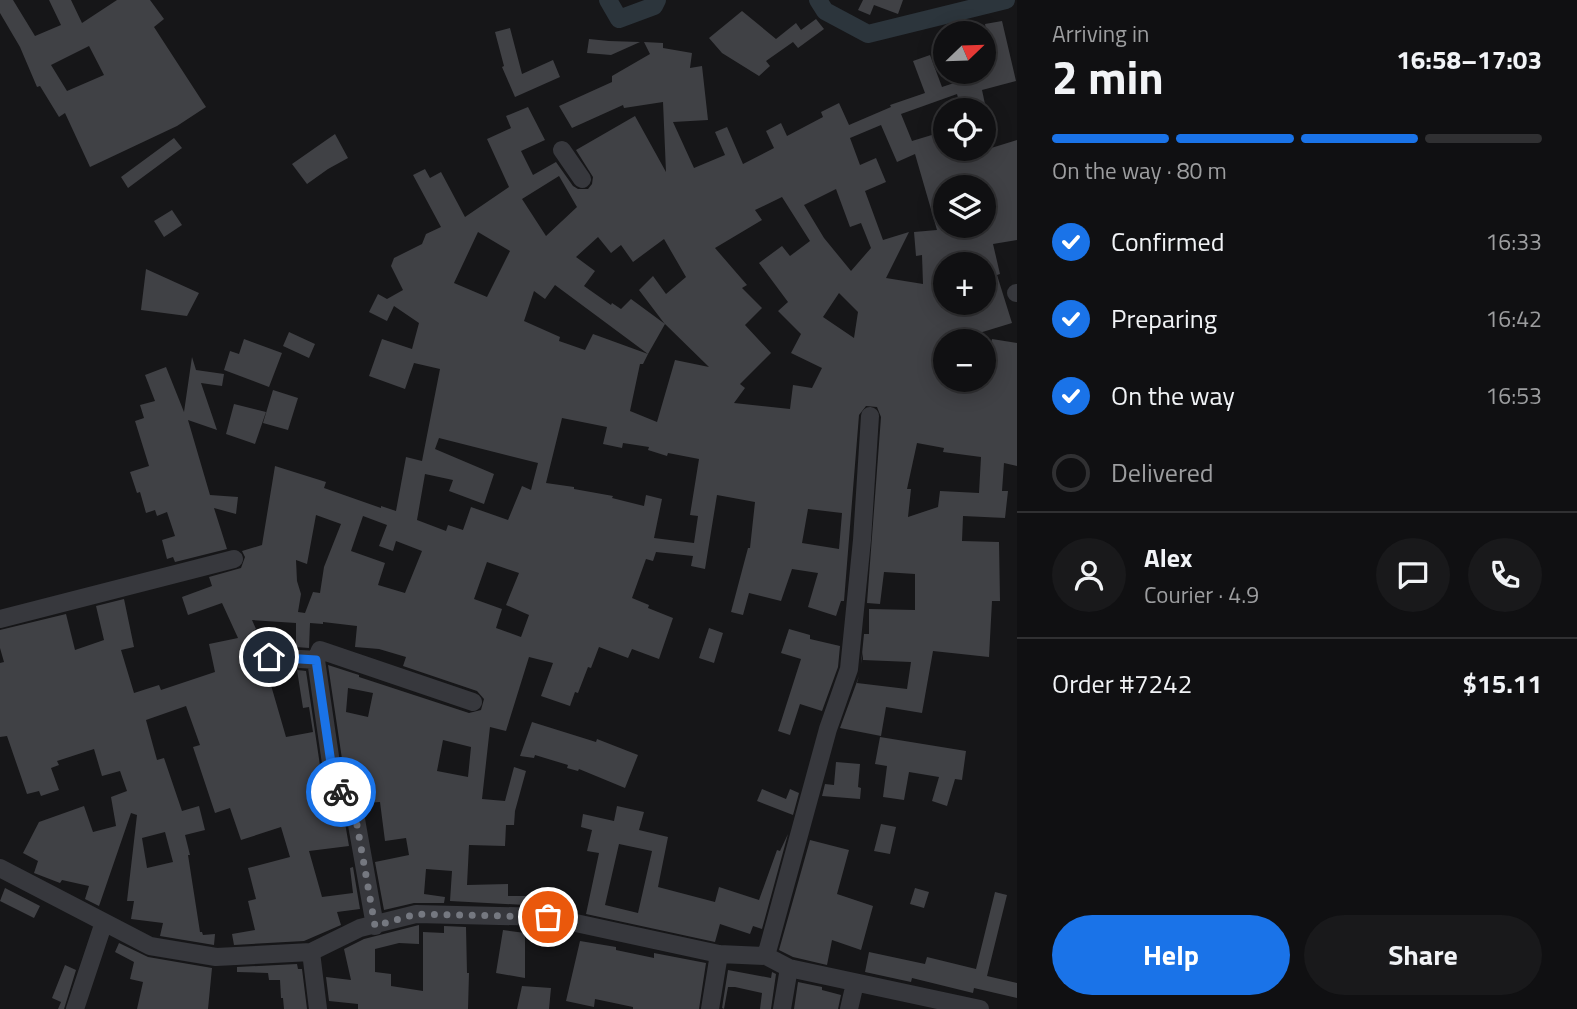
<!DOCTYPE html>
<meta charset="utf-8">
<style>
:root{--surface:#101012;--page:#19191b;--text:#f1f3f6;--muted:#9c9d9f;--line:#303032;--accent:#1a73e8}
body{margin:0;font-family:"Titillium Web",sans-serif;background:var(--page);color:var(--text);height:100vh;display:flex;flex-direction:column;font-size:26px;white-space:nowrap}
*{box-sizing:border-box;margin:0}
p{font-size:23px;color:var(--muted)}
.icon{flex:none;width:38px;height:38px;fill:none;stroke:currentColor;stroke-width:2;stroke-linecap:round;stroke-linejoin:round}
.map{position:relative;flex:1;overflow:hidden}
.panel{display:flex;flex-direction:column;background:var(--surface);width:560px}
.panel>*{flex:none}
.needle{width:46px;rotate:67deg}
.buttons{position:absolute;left:933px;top:21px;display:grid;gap:14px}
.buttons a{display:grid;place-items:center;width:63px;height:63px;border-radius:50%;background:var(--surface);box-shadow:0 4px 18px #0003,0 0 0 2px var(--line);font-size:35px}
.pin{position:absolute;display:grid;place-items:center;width:60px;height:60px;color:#fff;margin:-30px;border:4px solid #fff;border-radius:50%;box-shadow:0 2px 7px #0007}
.courier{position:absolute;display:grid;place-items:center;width:70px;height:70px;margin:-35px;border:5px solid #1a73e8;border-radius:50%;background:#fff;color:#222;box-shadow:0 2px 9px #0007}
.summary em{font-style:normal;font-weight:700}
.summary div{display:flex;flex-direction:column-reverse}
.summary{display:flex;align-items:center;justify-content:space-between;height:119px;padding:0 35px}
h1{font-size:46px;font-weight:700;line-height:52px}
.bar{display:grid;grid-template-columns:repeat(4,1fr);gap:10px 7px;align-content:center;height:84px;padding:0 35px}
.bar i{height:9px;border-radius:5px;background:var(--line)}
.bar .active{background:var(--accent)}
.bar p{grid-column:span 4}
.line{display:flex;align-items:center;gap:18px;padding:0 35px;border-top:2px solid var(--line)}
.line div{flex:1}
.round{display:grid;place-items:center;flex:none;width:74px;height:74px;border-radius:37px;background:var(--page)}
ol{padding:0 35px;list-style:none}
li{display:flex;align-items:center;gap:21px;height:77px}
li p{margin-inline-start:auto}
li .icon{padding:7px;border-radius:50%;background:var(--accent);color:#fff;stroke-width:4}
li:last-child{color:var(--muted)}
li i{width:38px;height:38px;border:4px solid var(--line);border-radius:50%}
.action{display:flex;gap:14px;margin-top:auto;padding:14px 35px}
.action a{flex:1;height:80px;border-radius:42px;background:var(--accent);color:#fff;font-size:28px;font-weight:700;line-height:80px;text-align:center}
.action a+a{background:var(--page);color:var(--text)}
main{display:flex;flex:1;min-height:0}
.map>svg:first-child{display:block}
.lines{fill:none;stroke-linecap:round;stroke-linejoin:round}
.canal{stroke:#2c353c;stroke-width:18}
.building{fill:#404145;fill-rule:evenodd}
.minor{stroke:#37383d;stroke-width:18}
.done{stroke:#757880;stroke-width:7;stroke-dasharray:0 12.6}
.route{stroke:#1a73e8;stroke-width:9}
</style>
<main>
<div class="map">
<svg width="1017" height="1009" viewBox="0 0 1017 1009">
<rect width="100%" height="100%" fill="#161618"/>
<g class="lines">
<path class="canal" d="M608,0L619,19L654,6L657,0
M818,0L825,11L868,34L1006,0"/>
</g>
<path class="building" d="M0,0H13L35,36L61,25L49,0H71L82,23L117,0H150L164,19L154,27L206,107L177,126L90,167L65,113L59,117L40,86L37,87L20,47L0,13ZM89,46L104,75L67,91L51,65Z
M863,0H903L898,14L874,5L870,15L858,10Z
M742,11L776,39L796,23L801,30L816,19L824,29L798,48L793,42L766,61L770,66L759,76L722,53L709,38Z
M1002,21L1016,81L982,90L985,104L961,109L957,94L901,114L912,141L945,131V149H988L1017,140V240L993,244L1000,274L997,275L1012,323L953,341H945V380H984L992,339L1017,343V466L1004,463L1002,491H1008L1005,518L963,516L962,541L999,542L1000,601H992L989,657L933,651L922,713L886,707L881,736L840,728L859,676L857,683L907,689L911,662L863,660V652L861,664L864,634H869V609L915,610V574L884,572L880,604L867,603L881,417L877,407L866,406L859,415L844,601H841L836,616L808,607L818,573L792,569L781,601L749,593L743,615L731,612L748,548H750L755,502L717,495L705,569L691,566L693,556L656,552L653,561L646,559L632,598L649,605L648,608L673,618L659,659L632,649L628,658L599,647L591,668L588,667L578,693L575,692L570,706L541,696L553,663L529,657L506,731L490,727L482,799L505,801L514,767L526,771L515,811L514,825H506L505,846L469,845L467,885L508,884V896H526V905L450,901L452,871L426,869L424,894L445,897L444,903H414L384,910L375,862L409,855L406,838L385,841L380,802L365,803L364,786H351L345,779L328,665L359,675V677L469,713L481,710L484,699L477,691L403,666L406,657L379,649L355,647L357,626L323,622V624L310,623L309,648L296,647V623L252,620L256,629L253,631L260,651L259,661L266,668L286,737L313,732L309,707L303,708L297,670L306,671L322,779L313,780L321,805L335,803L339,808L342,824L345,823L349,846L309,851L322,897L353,893L350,868L353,867L360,909L337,912L341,925L304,941L234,945L232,934L255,930L248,901L256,899L248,868L290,857L281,827L241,840L230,808L215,813L193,747L200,745L186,706L146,720L157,760L164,758L182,811L199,806L205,830L185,835L190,855H188L200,932H202L203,935L215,934L214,945L160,936L163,923L131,919L134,901H127L137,815L131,813L99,906L85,899L89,886L62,880L60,883L34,873L38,861L23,853L39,822L84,806L93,832L116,826L111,797L127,791L120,771L102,776L94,749L57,761L59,765L51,768L59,790L41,796L39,791L27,794L7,736L0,737V663L4,662L0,648V630L66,614L75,650L104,640L96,606L124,599L134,647L121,650L134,693L159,685L161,690L215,672L209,644L238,638L222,603L188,615L182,597L212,586L209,577L241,568L245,557L242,551L262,545L275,466L326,482L324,488L381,508V506L396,511L406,457L422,461L440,369L414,363L405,389L369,376L382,339L412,349L419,323L394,306L387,321L369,312L378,294L387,299L403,290L391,266L394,258L422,244L426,234L441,227L413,175L425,169L430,178L441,172L465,217L509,187L487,139L511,128L506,116L528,107L545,140L521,151L533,175L556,162L573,186L578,189H588L592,184L593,177L576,150L635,116L666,172L663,102L624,108L623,105L572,128L559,106L612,82V76L650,54L644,42L663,43V48L692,53L690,68L702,66L708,120L673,122L694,168L725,155L715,132L727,127L743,164L774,148L766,131L781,123L787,136L823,117L821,112L839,103L849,125L891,107L890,105L925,93L913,61L930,55L942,87L963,80L962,72H984V67L993,65L985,24ZM881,125L897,162L915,154L937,230L914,232L916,256L922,255L923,284L886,278L909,232L883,240L865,191L886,182L876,158L860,165L850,138ZM559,176L577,207L546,236L522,199ZM945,187H984V226H945ZM836,189L850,227L861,223L871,248L851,271L824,238L804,205ZM782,197L810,241L790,256L782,246L759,263L788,302L778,311L801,334L791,353L822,368L812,388L793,385L790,409L734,403L745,388L740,384L771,353L745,325L762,308L742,288L747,285L715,248L762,220L755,210ZM478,232L510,251L487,297L454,283ZM598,237L611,253L621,245L633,262L664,239L686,277L666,294L653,276L639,290L664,323L709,367L675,360L657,422L630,411L640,364H643L648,354L593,334L585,350L559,341L560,337L524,321L534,291L545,299L555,285L648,354L665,324L631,299L621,309L612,303L611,305L584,286L595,271L576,257ZM945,264H984V311L945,303ZM839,293L858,312L854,338L823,317ZM562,418L607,427L603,444L622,448L623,443L649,447L648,450L667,456L668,453L699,459L690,515L698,516L694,543L654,538L662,499L646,495L644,506L612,498L613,496L574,489V487L546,483ZM439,438L538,463L531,490L522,486L508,520L471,507L463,530L448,525L446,531L417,520L425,474L453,480L449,491L484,504L494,474L435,449ZM917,443L944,448L943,452L981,457L979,493L940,491L938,507L908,517L911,489H907ZM808,509L842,513L839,549L802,543ZM316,515L341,524L324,567L320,593L313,592L305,613L298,612L301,594L297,581L296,560L307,564ZM363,516L387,525L379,546L393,551L396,541L422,551L405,593L378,585L385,563L351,551ZM487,562L519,573L506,605L529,615L521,637L496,628L502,609L474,599ZM348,688L373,693L368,717L346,712ZM443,740L471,747L468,777L437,771ZM165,832L173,862L147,868L142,838Z
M510,28L522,74L553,60L560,77L515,97L502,67L504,66L495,32Z
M589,39L609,41L640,42L611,55L587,53Z
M335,134L348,158L328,169L307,184L292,164Z
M174,138L182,148L128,188L121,177Z
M172,210L182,225L164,237L154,221Z
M146,269L199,293L187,316L141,310Z
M289,332L315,344L309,358L283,346Z
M244,339L282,353L269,387L224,370L230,351L239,354Z
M192,357L196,370L224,374L222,386L201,383L217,430L188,420L210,495L238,497L236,514L214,508L227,549L175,562L173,557L167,559L162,540L175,536L167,512L157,516L155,510L146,513L140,492L137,493L130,472L149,466L135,421L144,418L140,405L155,401L145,375L166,367L184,412Z
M273,390L298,398L288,430L263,423Z
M234,404L266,412L255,444L226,434Z
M709,628L723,633L714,663L699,658Z
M789,629L810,635V639L840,646L838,667L822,711L800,704L790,735L778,731L801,659L781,653Z
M532,722L596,742L597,739L638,755L625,788L579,769L578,771L567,768L568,765L535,755L534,758L520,756Z
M880,737L966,751L962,780L955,779L947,806L932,801L939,777L909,772L904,800L883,797L887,766L875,764Z
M836,762L860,764L858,787L861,788L860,799L822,796L825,784L834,785Z
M762,789L786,799L790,789L799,793L793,815L757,801Z
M617,806L644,812L639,830L668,837L658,887L715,902L719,887L759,900L777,850L780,851L788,834L762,929L753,926L750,934L720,924L715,942L586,914L599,853L587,851L592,830L581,827L583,814L614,821ZM619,844L652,851L638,913L605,905Z
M881,824L896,827L890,854L874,851Z
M810,840L849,850L837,894L873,906L861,950L832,940L827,965L793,957L779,950Z
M5,888L40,906L34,918L0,901Z
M915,888L929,892L924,908L910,904Z
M995,892L1007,895L987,976L1017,983V998L974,988L973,993L912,978L911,982L865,972L869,952L925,964L927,957L976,969Z
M419,925V944L399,943L375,949V972L391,974V986L423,991V932L444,933V926L466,927L467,973H469L468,1009H358V1004L329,1001L326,977L351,980L344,949L364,939Z
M503,930L525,933V978L496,973Z
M580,941L616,947V950L654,958V953L706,963L699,1009H633V1007L595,999L594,1007L566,1001Z
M119,943L148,957L212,968L208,1009H137L143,982L130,979L134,962L115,952Z
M297,964L298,969H302L307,1009H284L283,998H281L280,980H269L268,973L237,972V967Z
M65,965L76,970L64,1009H58L61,1002L52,998Z
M728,970L771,978L772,972L776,974L771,1009H760L762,993L735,987H728L724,1009L722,1008Z
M798,982L822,987V990L841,995L838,1009H794Z
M522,986L551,988L549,1009H517Z"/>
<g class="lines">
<path class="minor" d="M562,150L582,179
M1016,293H1017
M0,619L234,559
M269,657L316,660L320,650L473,702
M316,660L334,784L354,808L375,926
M0,868L150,946L216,957L311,952L360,928L416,914L548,917L719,954L766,956L789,968L980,1009
M311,952L318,1009
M766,956L828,729L849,669L862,540L870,416
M75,1009L104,922
M710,1009L719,954
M782,1009L789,968
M849,1009L855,983"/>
</g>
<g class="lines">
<path class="done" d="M341,792L354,808L375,926L416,914L548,917"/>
<path class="route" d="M269,657L316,660L334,784L341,792"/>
</g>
</svg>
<div class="buttons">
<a><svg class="needle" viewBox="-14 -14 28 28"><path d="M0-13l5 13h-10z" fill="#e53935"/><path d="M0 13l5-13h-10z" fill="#9c9d9f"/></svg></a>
<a><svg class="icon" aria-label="locate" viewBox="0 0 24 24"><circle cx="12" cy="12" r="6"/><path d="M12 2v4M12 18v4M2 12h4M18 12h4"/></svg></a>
<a><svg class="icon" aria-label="layers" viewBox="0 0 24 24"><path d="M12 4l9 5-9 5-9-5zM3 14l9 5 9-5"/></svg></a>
<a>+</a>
<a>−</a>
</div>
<div class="pin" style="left:548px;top:917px;background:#ea580c"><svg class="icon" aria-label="bag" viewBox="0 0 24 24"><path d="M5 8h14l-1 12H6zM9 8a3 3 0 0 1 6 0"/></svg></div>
<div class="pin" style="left:269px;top:657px;background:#1f2937"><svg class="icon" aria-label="home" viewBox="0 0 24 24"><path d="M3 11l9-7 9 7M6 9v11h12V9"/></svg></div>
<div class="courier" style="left:341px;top:792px"><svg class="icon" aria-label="bike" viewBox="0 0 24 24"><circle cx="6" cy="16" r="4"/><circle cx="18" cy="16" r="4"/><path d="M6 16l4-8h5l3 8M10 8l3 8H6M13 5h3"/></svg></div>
</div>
<section class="panel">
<div class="summary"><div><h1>2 min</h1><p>Arriving in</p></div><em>16:58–17:03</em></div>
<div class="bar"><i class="active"></i><i class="active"></i><i class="active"></i><i></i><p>On the way · 80 m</p></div>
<ol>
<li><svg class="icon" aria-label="check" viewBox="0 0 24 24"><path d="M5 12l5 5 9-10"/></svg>Confirmed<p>16:33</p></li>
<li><svg class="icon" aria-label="check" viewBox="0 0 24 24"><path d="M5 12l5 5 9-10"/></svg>Preparing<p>16:42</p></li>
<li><svg class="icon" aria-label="check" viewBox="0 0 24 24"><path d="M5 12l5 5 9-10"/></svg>On the way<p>16:53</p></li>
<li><i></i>Delivered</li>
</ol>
<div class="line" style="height:126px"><a class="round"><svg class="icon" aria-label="person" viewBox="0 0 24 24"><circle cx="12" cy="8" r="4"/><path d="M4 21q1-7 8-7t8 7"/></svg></a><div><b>Alex</b><p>Courier · 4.9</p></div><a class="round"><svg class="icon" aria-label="chat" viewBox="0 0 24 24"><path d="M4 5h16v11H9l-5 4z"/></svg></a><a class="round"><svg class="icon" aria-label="phone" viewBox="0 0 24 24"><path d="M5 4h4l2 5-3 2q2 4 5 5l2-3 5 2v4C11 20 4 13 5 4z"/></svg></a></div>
<div class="line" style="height:91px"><div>Order #7242</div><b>$15.11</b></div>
<div class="action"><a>Help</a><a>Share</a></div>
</section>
</main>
